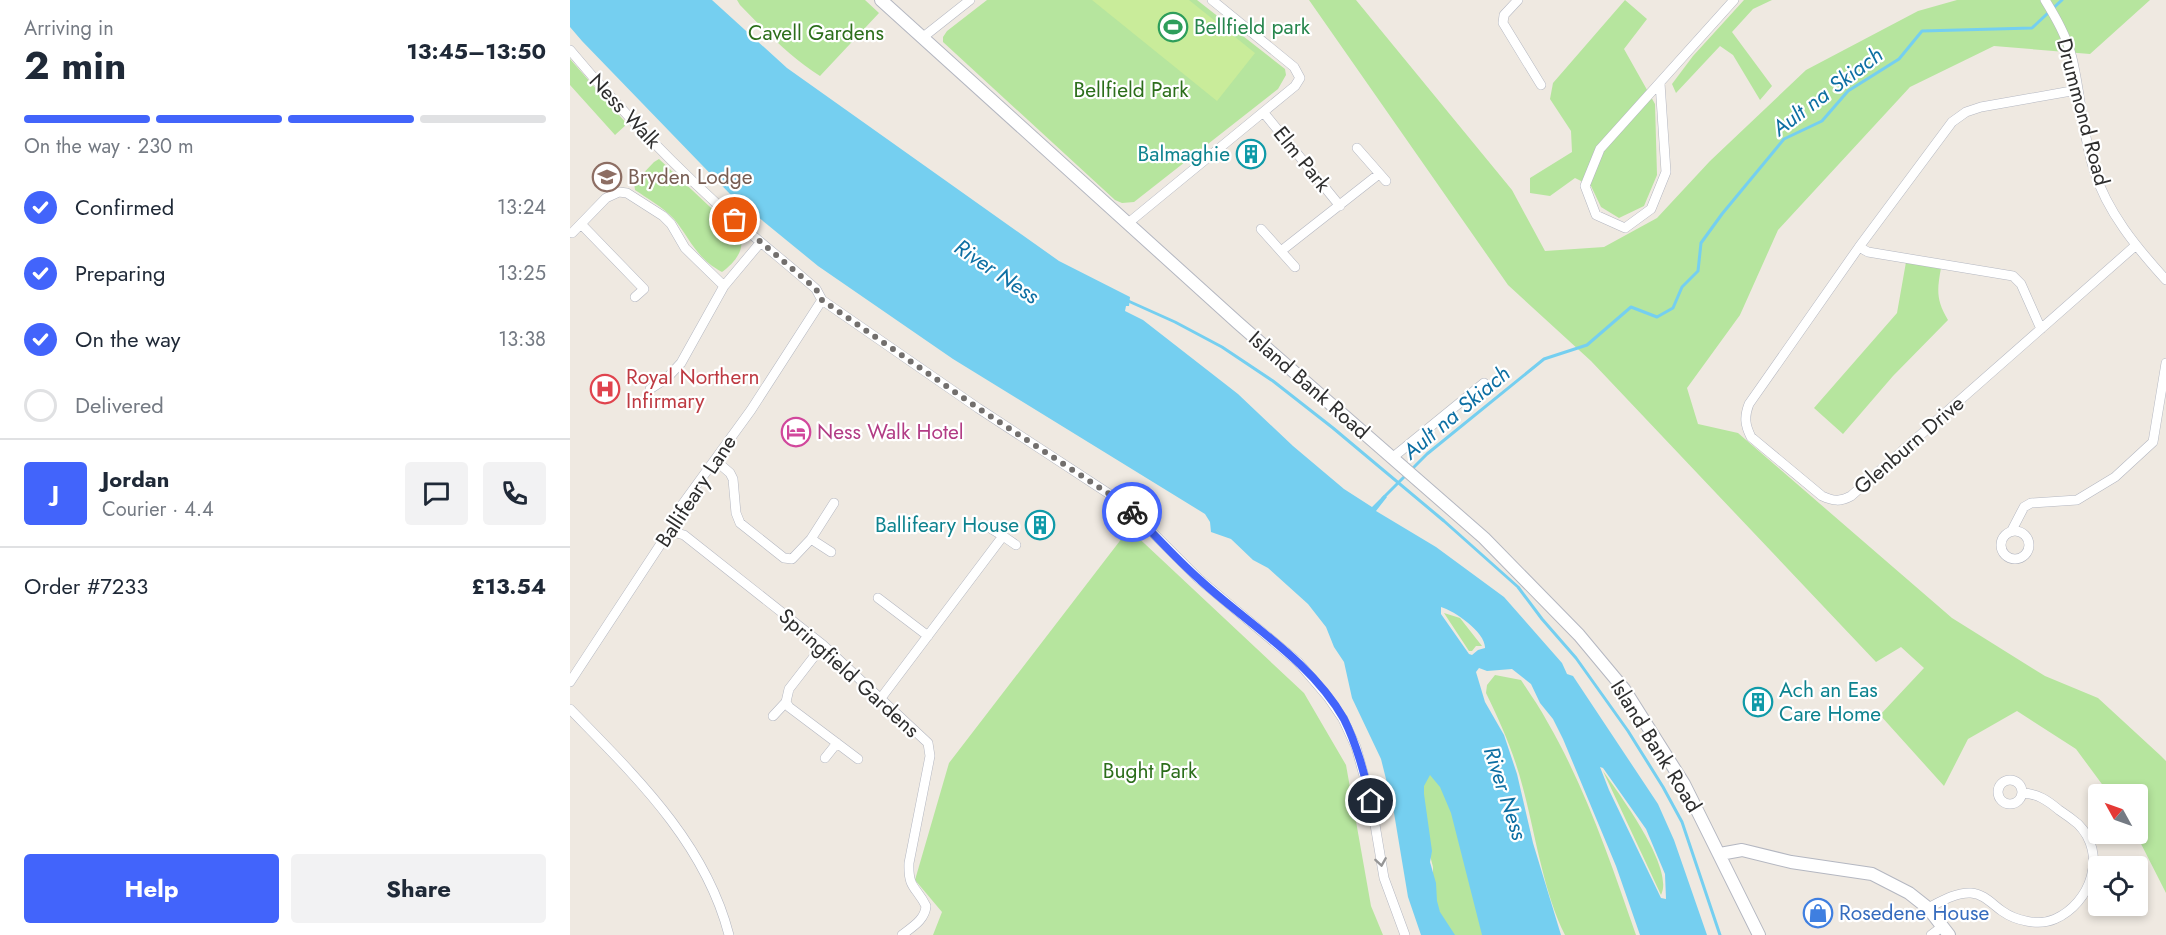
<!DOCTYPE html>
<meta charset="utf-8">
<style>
:root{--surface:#fff;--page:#f2f2f3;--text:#1f2937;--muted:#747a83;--line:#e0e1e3;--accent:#4264fb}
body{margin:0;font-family:Jost,sans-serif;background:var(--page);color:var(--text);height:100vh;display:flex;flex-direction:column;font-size:22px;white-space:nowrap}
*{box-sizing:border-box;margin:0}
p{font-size:20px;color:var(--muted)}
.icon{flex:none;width:33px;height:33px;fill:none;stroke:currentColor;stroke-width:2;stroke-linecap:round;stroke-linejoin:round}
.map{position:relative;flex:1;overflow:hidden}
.drawer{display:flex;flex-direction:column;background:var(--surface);width:570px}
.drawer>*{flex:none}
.needle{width:39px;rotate:310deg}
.tools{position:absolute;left:1518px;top:784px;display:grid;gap:12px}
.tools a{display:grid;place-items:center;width:60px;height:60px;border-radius:6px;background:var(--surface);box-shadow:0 3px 9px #0003;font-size:30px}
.pin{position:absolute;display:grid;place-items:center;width:51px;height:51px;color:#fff;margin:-26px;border:3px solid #fff;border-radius:50%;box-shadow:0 2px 6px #0007}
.courier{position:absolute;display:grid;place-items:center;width:60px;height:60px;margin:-30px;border:4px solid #4264fb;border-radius:50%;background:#fff;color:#222;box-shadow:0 2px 8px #0007}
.summary em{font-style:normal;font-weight:700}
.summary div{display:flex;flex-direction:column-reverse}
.summary{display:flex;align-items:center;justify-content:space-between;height:102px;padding:0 24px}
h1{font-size:39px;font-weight:700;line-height:45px}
.bar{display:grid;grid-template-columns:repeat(4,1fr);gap:9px 6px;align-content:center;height:72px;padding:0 24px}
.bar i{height:8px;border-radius:4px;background:var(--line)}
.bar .current{background:var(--accent)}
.bar p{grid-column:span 4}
.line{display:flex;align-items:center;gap:15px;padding:0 24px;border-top:2px solid var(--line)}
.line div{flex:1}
.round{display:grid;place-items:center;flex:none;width:63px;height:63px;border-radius:6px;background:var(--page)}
ol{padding:0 24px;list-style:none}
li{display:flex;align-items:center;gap:18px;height:66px}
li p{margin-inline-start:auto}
li .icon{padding:6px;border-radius:50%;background:var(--accent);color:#fff;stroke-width:4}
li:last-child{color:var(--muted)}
li i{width:33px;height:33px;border:3px solid var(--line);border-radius:50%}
.button{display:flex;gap:12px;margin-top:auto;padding:12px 24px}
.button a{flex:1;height:69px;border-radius:6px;background:var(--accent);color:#fff;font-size:24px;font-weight:700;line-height:69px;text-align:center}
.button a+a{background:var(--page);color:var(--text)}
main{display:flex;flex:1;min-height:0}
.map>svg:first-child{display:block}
.green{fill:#b6e59e}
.pitch{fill:#c9ec9a}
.water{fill:#75cff0;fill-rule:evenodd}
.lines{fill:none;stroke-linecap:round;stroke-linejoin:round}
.stream{stroke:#75cff0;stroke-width:3}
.street-casing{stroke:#b4b7c1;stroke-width:10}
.secondary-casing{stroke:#b4b7c1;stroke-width:14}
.street{stroke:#fff;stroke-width:9}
.secondary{stroke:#fff;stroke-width:12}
.oneway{stroke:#969696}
.done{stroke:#726f6d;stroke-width:6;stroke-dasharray:0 10.8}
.route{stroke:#4264fb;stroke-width:8}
.labels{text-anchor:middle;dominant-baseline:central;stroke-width:4.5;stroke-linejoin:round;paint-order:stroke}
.leisure-label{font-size:21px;fill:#27864d;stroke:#fff;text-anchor:start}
.park-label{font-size:21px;fill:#2c6e1b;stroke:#fff}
.street-label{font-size:21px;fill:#2e2e2e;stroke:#fff}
.culture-label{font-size:21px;fill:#0d838f;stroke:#fff;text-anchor:end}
.education-label{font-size:21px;fill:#785e54;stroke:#fff;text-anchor:start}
.health-label{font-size:21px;fill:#be3a42;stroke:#fff;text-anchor:start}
.hotel-label{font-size:21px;fill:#b23c85;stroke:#fff;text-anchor:start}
.shop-label{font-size:21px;fill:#366cbe;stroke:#fff;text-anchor:start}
.water-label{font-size:22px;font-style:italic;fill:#0d6fa3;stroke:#fff}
</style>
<main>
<section class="drawer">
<div class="summary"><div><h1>2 min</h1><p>Arriving in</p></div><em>13:45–13:50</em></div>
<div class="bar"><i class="current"></i><i class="current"></i><i class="current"></i><i></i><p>On the way · 230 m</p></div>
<ol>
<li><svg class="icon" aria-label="check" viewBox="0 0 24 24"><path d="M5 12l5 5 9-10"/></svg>Confirmed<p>13:24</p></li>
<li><svg class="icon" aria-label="check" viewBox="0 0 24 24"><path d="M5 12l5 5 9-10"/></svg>Preparing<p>13:25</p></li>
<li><svg class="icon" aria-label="check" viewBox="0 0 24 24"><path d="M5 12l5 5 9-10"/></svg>On the way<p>13:38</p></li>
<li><i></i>Delivered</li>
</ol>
<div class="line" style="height:108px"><b class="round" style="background:var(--accent);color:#fff">J</b><div><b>Jordan</b><p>Courier · 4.4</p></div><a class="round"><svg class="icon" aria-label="chat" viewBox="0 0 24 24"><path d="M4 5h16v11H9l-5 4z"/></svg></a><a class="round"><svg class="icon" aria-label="phone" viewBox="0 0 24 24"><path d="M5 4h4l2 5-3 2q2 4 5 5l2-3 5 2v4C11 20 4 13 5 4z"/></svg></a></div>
<div class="line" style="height:78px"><div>Order #7233</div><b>£13.54</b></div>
<div class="button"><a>Help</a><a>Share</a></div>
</section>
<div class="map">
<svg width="1596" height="935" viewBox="0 0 1596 935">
<rect width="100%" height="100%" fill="#efe9e1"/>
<path class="green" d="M167,0H295L309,13L250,76C220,57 195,31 170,5Z
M417,0H627L715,69L716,75L708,89L564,202L552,203L545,200L373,42V37L377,31Z
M739,0H786L942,190L975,251L1034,247L1087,218L1140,161L1236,70L1348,11L1387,0H1580L1520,54L1424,46L1340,87L1208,230L1170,315L1117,388L1128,424L1168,433L1382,618L1475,676L1528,698L1591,756L1596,761V893L1566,834L1568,795H1540L1506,749L1447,711L1398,739L1374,786L1310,715L1354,668L1331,647L1306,662L1021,361L938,285Z
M1055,0L1077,19L1054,49L1085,104L1087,175L1074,206L1049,218L1031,207L1021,186L1005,178L980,196L960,193V178L1002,152L1001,131L980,99L983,83Z
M1174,0H1202L1183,9L1162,32L1202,86L1190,100L1163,55L1150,46L1106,93L1102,84L1123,56Z
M0,59L57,124L45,135L0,85Z
M89,159L155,221L171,238C174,252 163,264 152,272C126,258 121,240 104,219C93,207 78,199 65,190L64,183L84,162Z
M1336,262L1371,268C1367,290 1366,300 1378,320L1323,376L1273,434L1244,408L1327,313Z
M559,529L734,693L776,765L801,906L813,935H363L372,912L345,880L379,763Z
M874,613L890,618L912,646H906L902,651H899Z
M925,675L951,680C960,694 970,708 978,723C1016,789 1041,863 1066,935H995C974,894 965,833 953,788C944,753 931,724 916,693L917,685Z
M1033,771C1049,794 1105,868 1091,895Z
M862,773L878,789L921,935H879L863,896V867L858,848L850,781Z"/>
<path class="pitch" d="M522,0H619L685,53L647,101Z"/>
<path class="water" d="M0,0H142L217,68L489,261L560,297L559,306H556L555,311L573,320L668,394L723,446L774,489L802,507L814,495L817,497L806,511L866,547L934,597L992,663L997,674L1003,676L1088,804L1104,840L1137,935H1070L1046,866L993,739L983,719L970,703L961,684L942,669L917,671L909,668L906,672L915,702L934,735L947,774L963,843L991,935H912L881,813L870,787L860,775L854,786V794L862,851L860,862L866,883L867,901L870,912L885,935H851L838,897L823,807L811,759L782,698L774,662L764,647L756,627L738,604L698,568L683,560L661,539L641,532L640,522L635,514L383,359L248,266L160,194L12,41L0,27ZM871,607C885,611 916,633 915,648L908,650L902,655L899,654L871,614ZM1030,767L1033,768L1076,829L1095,874L1096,899L1091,898L1039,790Z"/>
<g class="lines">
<path class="stream" d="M556,300L605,322L652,347L703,381L763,428L874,521L948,587L972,619L1006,658L1058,731L1093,787L1112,822L1150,935
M841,470L857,454L974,359L1017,345L1061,307L1087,317L1103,308L1112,287L1128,271L1131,243L1152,214L1214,139L1252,121L1278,91L1329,59L1352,31L1462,28L1492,0
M813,498L836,475"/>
<g class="street-casing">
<path id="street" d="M948,0L934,15L933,23L971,85
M1475,0C1486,18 1497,37 1502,58C1511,95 1512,133 1524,170C1537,212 1567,248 1596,280
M352,38L400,0
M0,50C51,111 106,168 166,221C192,244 220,266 246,289L252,300L408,408L553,503L629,579L728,662L758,697L773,719L786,747L801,801L814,878L835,935
M1090,83L1096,172L1081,209L1055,228L1026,215L1015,186L1030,149L1164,0
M1507,90L1411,107L1396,112L1382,122L1289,247L1179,404C1174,417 1175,425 1181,437L1252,496C1263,501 1270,502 1281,496L1565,246
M694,113L770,206
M787,148L816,181
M11,224L74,289L65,297
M557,224L725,86L730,78L724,67L642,0
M691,229L725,267
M2,233L36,198L49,192L57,193L93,216L101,224L115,248L154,286
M1289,247L1298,252L1443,276L1451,284L1471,329
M711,251L809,174
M80,389L97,378L111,363L154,286L190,243
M822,458L914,383
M145,460L160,473L163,479L166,513L170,523L214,558L222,559L241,539L261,552
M1442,530L1454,507L1461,503L1507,500L1545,477L1583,442L1596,363
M1431 545a14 14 0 1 1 28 0a14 14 0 1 1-28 0Z
M103,532L114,535L253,645L358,743L360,756L339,863C338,889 346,886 356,906C355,920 342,927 332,935
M433,536L446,545
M241,539L264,503
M308,598L358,636
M253,645L219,689L216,702L219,707L288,759
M0,682L94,539L103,532L107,514L112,505L181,410L252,300
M311,698L433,536L420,528
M0,709C64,775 135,842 159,935
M203,716L216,702
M255,758L267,743
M1428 792a12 12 0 1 1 24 0a12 12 0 1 1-24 0Z
M1358,908C1370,902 1386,892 1401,893C1414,894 1422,904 1432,911C1446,921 1469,926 1485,919C1521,903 1538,854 1508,824C1502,819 1495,814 1489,810C1477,800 1468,794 1453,793
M1361,935L1373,926"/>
</g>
<g class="secondary-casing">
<path id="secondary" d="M311,0L668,323L914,538L1009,635L1054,689L1114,784L1189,935
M1150,854L1172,850L1221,862L1302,874L1339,893L1358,908L1379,935"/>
</g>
<use href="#street" class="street"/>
<use href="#secondary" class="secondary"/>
</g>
<defs><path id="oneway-chevron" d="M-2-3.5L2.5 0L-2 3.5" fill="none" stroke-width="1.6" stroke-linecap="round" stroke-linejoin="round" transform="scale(1.5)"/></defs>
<use class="oneway" href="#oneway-chevron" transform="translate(811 862) rotate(81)"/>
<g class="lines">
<path class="done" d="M165,220L246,289L252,300L408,408L553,503L562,512"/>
<path class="route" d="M562,512C585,535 606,559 630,580C678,624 741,661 774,719C787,745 794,773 801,801"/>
</g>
<defs>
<g id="stadium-ring" transform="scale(1.5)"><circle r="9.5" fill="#fff" stroke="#2e9e5b" stroke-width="1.5"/><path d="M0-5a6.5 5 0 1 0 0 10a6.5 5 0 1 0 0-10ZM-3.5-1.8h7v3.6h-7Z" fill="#2e9e5b"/></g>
<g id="building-ring" transform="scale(1.5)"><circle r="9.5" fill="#fff" stroke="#0f9aa8" stroke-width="1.5"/><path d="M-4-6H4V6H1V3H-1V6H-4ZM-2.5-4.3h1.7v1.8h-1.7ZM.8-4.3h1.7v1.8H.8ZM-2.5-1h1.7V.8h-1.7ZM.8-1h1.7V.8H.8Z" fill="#0f9aa8"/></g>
<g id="university-ring" transform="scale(1.5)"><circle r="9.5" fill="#fff" stroke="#8d6e63" stroke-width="1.5"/><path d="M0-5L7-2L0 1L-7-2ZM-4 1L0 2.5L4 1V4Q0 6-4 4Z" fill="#8d6e63"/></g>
<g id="hospital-ring" transform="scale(1.5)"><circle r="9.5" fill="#fff" stroke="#e0444e" stroke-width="1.5"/><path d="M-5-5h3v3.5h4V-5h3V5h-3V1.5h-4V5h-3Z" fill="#e0444e"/></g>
<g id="hotel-ring" transform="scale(1.5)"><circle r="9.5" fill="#fff" stroke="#d1479c" stroke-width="1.5"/><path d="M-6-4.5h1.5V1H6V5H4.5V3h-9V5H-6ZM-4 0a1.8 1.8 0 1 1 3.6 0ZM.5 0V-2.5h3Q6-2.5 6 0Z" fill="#d1479c"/></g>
<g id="shop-ring" transform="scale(1.5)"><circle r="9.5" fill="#fff" stroke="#3f7fe0" stroke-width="1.5"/><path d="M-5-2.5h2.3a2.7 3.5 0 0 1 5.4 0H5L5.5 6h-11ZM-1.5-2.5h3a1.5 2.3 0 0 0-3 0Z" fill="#3f7fe0"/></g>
</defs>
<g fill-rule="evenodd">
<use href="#stadium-ring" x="603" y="27"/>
<use href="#building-ring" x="681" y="154"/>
<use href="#university-ring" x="37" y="177"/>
<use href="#hospital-ring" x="35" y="389"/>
<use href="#hotel-ring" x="226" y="432"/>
<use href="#building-ring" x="470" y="525"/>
<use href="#building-ring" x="1188" y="702"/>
<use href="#shop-ring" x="1248" y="913"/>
</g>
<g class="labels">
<g class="leisure-label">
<text x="624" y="27">Bellfield park</text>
</g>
<g class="park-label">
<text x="246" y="33">Cavell Gardens</text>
<text x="561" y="90">Bellfield Park</text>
<text x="580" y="771">Bught Park</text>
</g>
<g class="street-label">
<text transform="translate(55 111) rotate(47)">Ness Walk</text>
<text transform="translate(1513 112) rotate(75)">Drummond Road</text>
<text transform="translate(732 159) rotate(51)">Elm Park</text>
<text transform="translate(739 385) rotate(41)">Island Bank Road</text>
<text transform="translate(1339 445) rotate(-41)">Glenburn Drive</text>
<text transform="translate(126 491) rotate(-57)">Ballifeary Lane</text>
<text transform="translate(279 673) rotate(42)">Springfield Gardens</text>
<text transform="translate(1086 746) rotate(58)">Island Bank Road</text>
</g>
<g class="culture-label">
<text x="660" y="154">Balmaghie</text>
<text x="449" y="525">Ballifeary House</text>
<text x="1209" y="690" text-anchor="start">Ach an Eas<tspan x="1209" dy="24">Care Home</tspan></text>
</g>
<g class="education-label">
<text x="58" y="177">Bryden Lodge</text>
</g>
<g class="health-label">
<text x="56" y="377">Royal Northern<tspan x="56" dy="24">Infirmary</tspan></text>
</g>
<g class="hotel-label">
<text x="247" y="432">Ness Walk Hotel</text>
</g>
<g class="shop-label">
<text x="1269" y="913">Rosedene House</text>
</g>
<g class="water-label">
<text transform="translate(1257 91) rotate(-37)">Ault na Skiach</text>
<text transform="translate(427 271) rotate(34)">River Ness</text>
<text transform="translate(886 412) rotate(-40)">Ault na Skiach</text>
<text transform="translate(936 793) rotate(72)">River Ness</text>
</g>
</g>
</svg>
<div class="tools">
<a><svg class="needle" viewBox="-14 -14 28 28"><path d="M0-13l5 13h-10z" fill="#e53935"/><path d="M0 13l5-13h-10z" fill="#747a83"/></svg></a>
<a><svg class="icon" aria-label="locate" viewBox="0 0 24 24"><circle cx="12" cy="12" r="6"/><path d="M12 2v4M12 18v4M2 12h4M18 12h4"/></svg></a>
</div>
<div class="pin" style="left:165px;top:220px;background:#ea580c"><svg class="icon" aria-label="bag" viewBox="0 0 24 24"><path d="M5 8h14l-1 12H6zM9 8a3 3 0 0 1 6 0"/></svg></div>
<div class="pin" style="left:801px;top:801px;background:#1f2937"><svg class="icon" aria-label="home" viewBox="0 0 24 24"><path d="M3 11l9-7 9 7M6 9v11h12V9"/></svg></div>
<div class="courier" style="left:562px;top:512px"><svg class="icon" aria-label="bike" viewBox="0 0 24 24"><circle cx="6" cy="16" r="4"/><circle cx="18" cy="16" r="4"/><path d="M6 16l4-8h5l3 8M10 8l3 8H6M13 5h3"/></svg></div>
</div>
</main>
